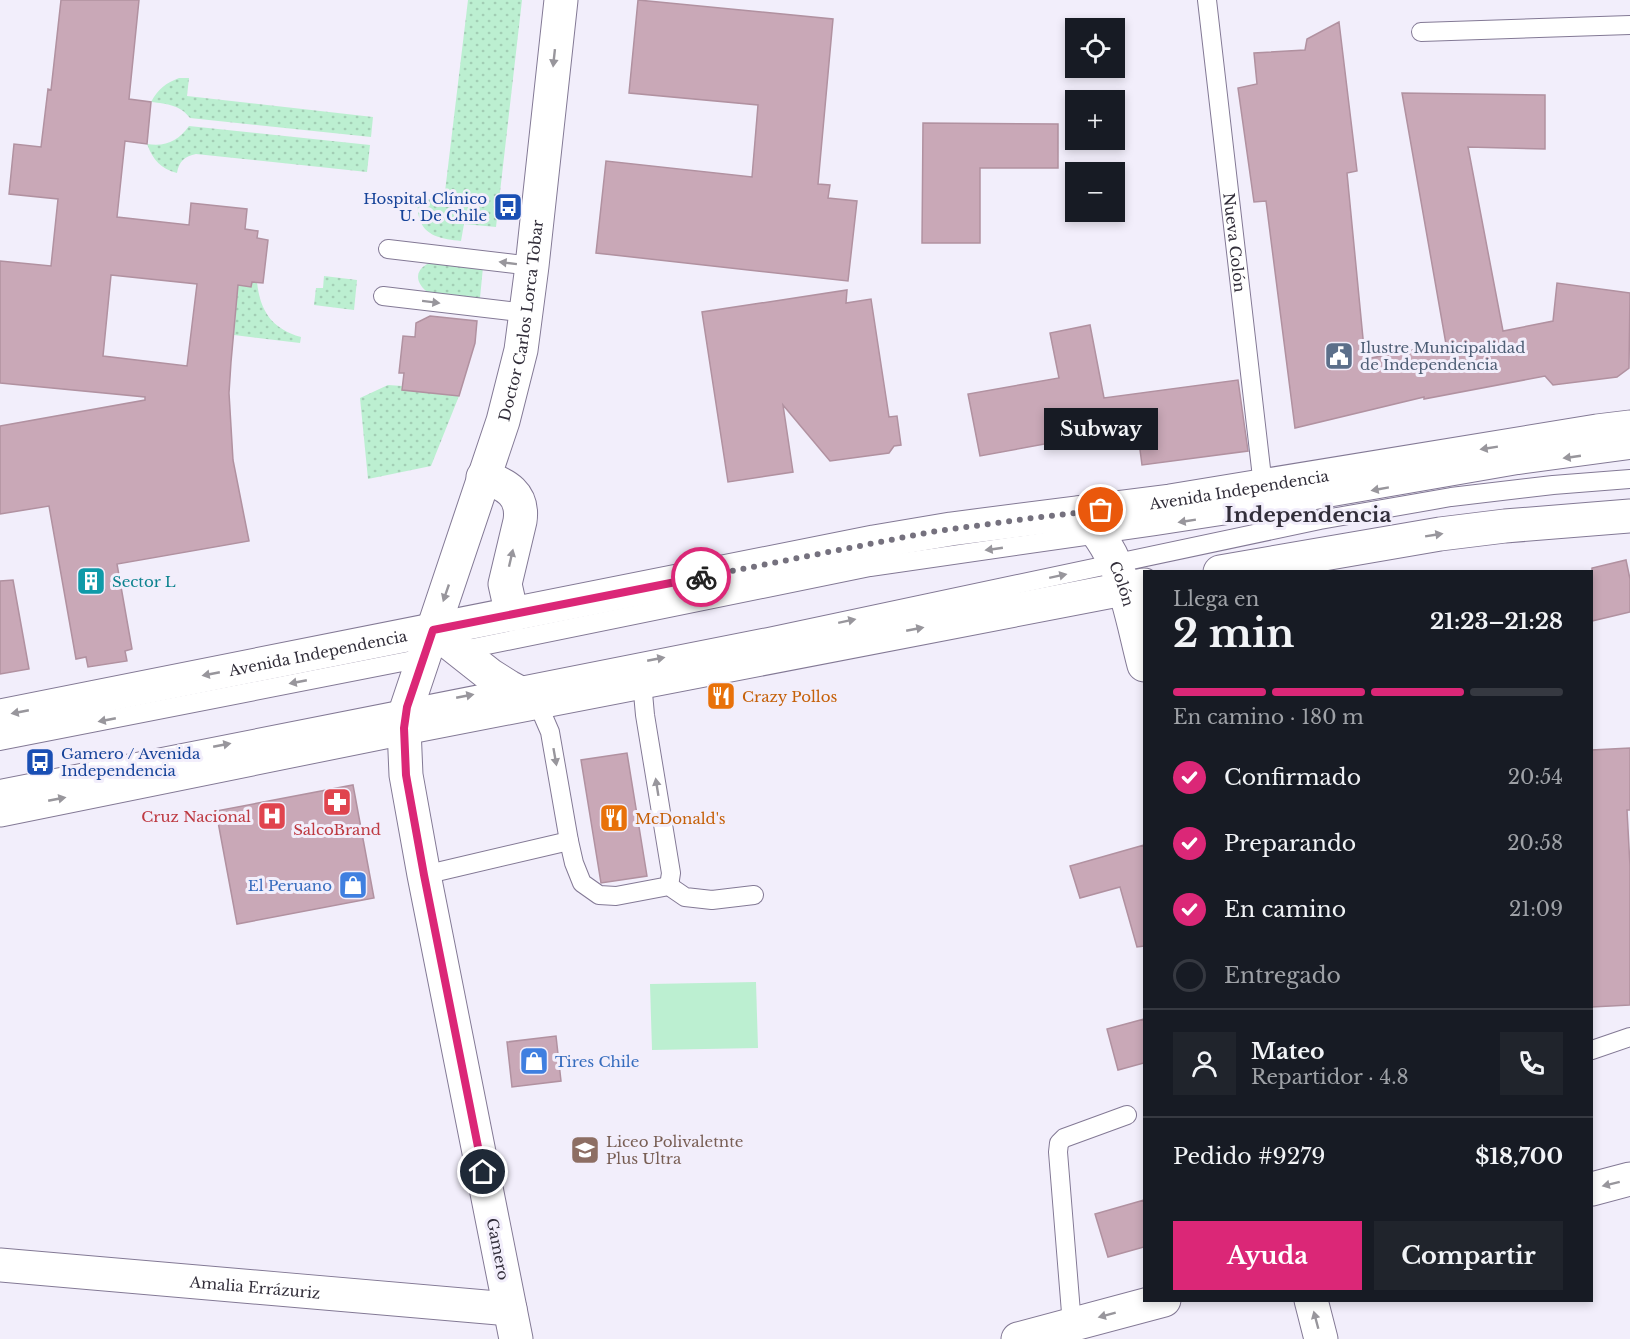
<!DOCTYPE html>
<html lang="es">
<meta charset="utf-8">
<style>
:root{--surface:#171b24;--page:#20242c;--text:#f1f3f6;--muted:#9ea1a6;--line:#363941;--accent:#db2777}
body{margin:0;font-family:"Libre Baskerville",serif;background:var(--page);color:var(--text);height:100vh;display:flex;flex-direction:column;font-size:22px;white-space:nowrap}
*{box-sizing:border-box;margin:0}
p{font-size:20px;color:var(--muted)}
.icon{flex:none;width:33px;height:33px;fill:none;stroke:currentColor;stroke-width:2;stroke-linecap:round;stroke-linejoin:round}
.map{position:relative;flex:1;overflow:hidden}
.sheet{position:absolute;left:1143px;top:570px;width:450px;height:732px;display:flex;flex-direction:column;background:var(--surface);border-radius:0px;box-shadow:0 3px 9px #0003}
.sheet>*{flex:none}
.controls{position:absolute;left:1065px;top:18px;display:grid;gap:12px}
.controls a{display:grid;place-items:center;width:60px;height:60px;border-radius:0px;background:var(--surface);box-shadow:0 3px 9px #0003;font-size:30px}
.pin{position:absolute;display:grid;place-items:center;width:51px;height:51px;color:#fff;margin:-26px;border:3px solid #fff;border-radius:50%;box-shadow:0 2px 6px #0007}
.courier{position:absolute;display:grid;place-items:center;width:60px;height:60px;margin:-30px;border:4px solid #db2777;border-radius:50%;background:#fff;color:#222;box-shadow:0 2px 8px #0007}
.bubble{position:absolute;height:42px;border-radius:0px;background:var(--surface);box-shadow:0 3px 9px #0003;font-size:20px;font-weight:800;line-height:42px;text-align:center}
.overview em{font-style:normal;font-weight:800}
.overview div{display:flex;flex-direction:column-reverse}
.overview{display:flex;align-items:center;justify-content:space-between;height:102px;padding:0 30px}
h1{font-size:39px;font-weight:800;line-height:45px}
.bar{display:grid;grid-template-columns:repeat(4,1fr);gap:9px 6px;align-content:center;height:72px;padding:0 30px}
.bar i{height:8px;border-radius:4px;background:var(--line)}
.bar .on{background:var(--accent)}
.bar p{grid-column:span 4}
.line{display:flex;align-items:center;gap:15px;padding:0 30px;border-top:2px solid var(--line)}
.line div{flex:1}
.round{display:grid;place-items:center;flex:none;width:63px;height:63px;border-radius:0px;background:var(--page)}
ol{padding:0 30px;list-style:none}
li{display:flex;align-items:center;gap:18px;height:66px}
li p{margin-inline-start:auto}
li .icon{padding:6px;border-radius:50%;background:var(--accent);color:#fff;stroke-width:4}
li:last-child{color:var(--muted)}
li i{width:33px;height:33px;border:3px solid var(--line);border-radius:50%}
.button{display:flex;gap:12px;margin-top:auto;padding:12px 30px}
.button a{flex:1;height:69px;border-radius:0px;background:var(--accent);color:#fff;font-size:24px;font-weight:800;line-height:69px;text-align:center}
.button a+a{background:var(--page);color:var(--text)}
.map>svg:first-child{display:block}
.grass{fill:url(#grass-dots)}
.pitch{fill:#bcefd1}
.building{fill:#c9a8b7;stroke:#b191a0;stroke-width:1.5;fill-rule:evenodd}
.lines{fill:none;stroke-linecap:round;stroke-linejoin:round}
.service-casing{stroke:#837995;stroke-width:20}
.minor-casing{stroke:#837995;stroke-width:35}
.tertiary-casing{stroke:#837995;stroke-width:35}
.secondary-casing{stroke:#837995;stroke-width:35}
.primary-casing{stroke:#837995;stroke-width:35}
.service{stroke:#fff;stroke-width:18}
.minor{stroke:#fff;stroke-width:33}
.tertiary{stroke:#fff;stroke-width:33}
.secondary{stroke:#fff;stroke-width:33}
.primary{stroke:#fff;stroke-width:33}
.oneway{fill:#98969c}
.done{stroke:#75717e;stroke-width:6;stroke-dasharray:0 10.8}
.route{stroke:#db2777;stroke-width:8}
.labels{text-anchor:middle;dominant-baseline:central;stroke-width:6;stroke-linejoin:round;paint-order:stroke}
.transit-label{font-size:15px;fill:#164399;stroke:#f2eefb;text-anchor:end}
.street-label{font-size:15px;fill:#322e3a;stroke:#f2eefb}
.service-label{font-size:15px;fill:#4e5e75;stroke:#f2eefb;text-anchor:start}
.culture-label{font-size:15px;fill:#0d838f;stroke:#f2eefb;text-anchor:start}
.food-label{font-size:15px;fill:#c56008;stroke:#f2eefb;text-anchor:start}
.health-label{font-size:15px;fill:#be3a42;stroke:#f2eefb;text-anchor:end}
.shop-label{font-size:15px;fill:#366cbe;stroke:#f2eefb;text-anchor:end}
.education-label{font-size:15px;fill:#785e54;stroke:#f2eefb;text-anchor:start}
.district-label{font-size:21px;font-weight:bold;fill:#322e3a;stroke:#f2eefb}
</style>
<div class="map">
<svg width="1630" height="1339" viewBox="0 0 1630 1339">
<defs>
<pattern id="grass-dots" width="8" height="8" patternUnits="userSpaceOnUse" patternTransform="scale(1.5)"><rect width="8" height="8" fill="#bcefd1"/><path d="M2 2h.1M6 6h.1" fill="none" stroke="#a2cdb4" stroke-width="1.8" stroke-linecap="round"/></pattern>
</defs>
<rect width="100%" height="100%" fill="#f2eefb"/>
<path class="grass" d="M468,0H522L496,227L464,224L461,241C443,239 424,237 419,217C417,210 419,204 415,198L444,200Z
M179,78H189L187,96L373,117L371,137L190,118C180,105 168,104 151,102C158,89 166,83 179,78Z
M189,126L370,145L367,172L196,154C185,156 179,161 177,173C161,169 153,160 147,144C166,147 178,141 189,126Z
M432,262L483,267L480,298L429,293C413,282 415,268 432,262Z
M324,276L357,280L354,310L314,305L316,288H323Z
M252,282H257C260,311 272,329 301,337L300,343L234,335L238,285L251,287Z
M388,385L402,386V390L459,396L431,466L368,479L360,398Z"/>
<path class="pitch" d="M756,982L758,1048L652,1050L650,984Z"/>
<path class="building" d="M61,0H139L129,99L151,102L147,144L125,141L117,217L189,225L191,203L247,209L245,229L258,231L257,238L268,240L263,283L252,282L251,287L238,285L231,362L229,393L233,460L249,541L117,564L132,649L125,651L127,661L88,667L86,657L76,659L49,506L0,514V426L145,400V397L0,383V261L51,266L58,199L9,194L14,144L41,147L48,89L51,90ZM111,275L197,284L187,366L103,356Z
M638,0L833,19L818,184L830,185L828,198L857,201L848,281L596,253L606,161L752,177L758,105L629,93Z
M1339,22L1357,171L1347,173L1365,359L1446,344L1402,93L1545,95V149L1468,147L1503,331L1553,321L1557,283L1630,293L1629,368L1617,377L1553,385L1545,376L1424,399V397L1295,428L1266,201L1254,202L1238,88L1257,84L1254,53L1305,50L1307,39Z
M923,123L1058,124V168H980V243H922Z
M847,290L846,303L871,299L889,417L897,416L901,445L894,446L889,453L830,461L783,405L793,472L728,482L702,312Z
M430,316L477,321L475,343L459,396L402,390L404,373H399L403,336L415,337L416,323Z
M1090,325L1104,398L1238,380L1248,451L1142,465L1137,427L980,456L968,394L1059,378L1050,333Z
M1626,560L1630,579V612L1592,621V568Z
M13,580L29,669L0,674V581Z
M1630,748V810H1627L1630,866V1005L1592,1007V750Z
M627,753L647,876L601,883L581,760Z
M353,785L374,898L237,924L216,811Z
M1144,845V946L1137,947L1120,887L1080,898L1070,866Z
M1144,1019V1063L1118,1070L1107,1029Z
M556,1036L561,1081L512,1087L507,1042Z
M1144,1200V1247L1108,1257L1095,1214Z"/>
<g class="lines">
<g class="service-casing">
<g id="service">
<path id="s1" d="M1207,0L1263,486"/>
<path d="M1421,32L1630,25"/>
<path d="M388,249L532,266"/>
<path d="M383,296L527,313"/>
<path d="M458,651L870,567L1155,526L1246,512L1518,465L1630,450"/>
<path d="M642,682L645,715L671,873L669,886"/>
<path d="M537,702L550,732L569,841L574,863L582,883L599,895L616,896L669,886L685,897L712,900L754,895"/>
<path d="M0,741L428,657"/>
<path d="M0,789L768,637L1320,520L1451,497L1553,485L1630,479"/>
<path d="M424,875L569,841"/>
<path d="M1592,1050L1630,1037"/>
<path d="M1072,1325L1058,1152L1059,1143L1064,1138L1127,1115"/>
</g>
</g>
<g class="minor-casing">
<g id="minor">
<path d="M1592,1189L1630,1179"/>
<path id="s2" d="M0,1265L510,1309"/>
<path d="M1018,1339L1164,1300"/>
</g>
</g>
<g class="tertiary-casing">
<g id="tertiary">
<path id="s3" d="M1079,513C1123,551 1130,612 1144,665"/>
<path d="M1311,1300L1321,1339"/>
</g>
</g>
<g class="secondary-casing">
<g id="secondary">
<path id="s4" d="M516,1339L424,875L406,775L404,728L407,707L503,421L521,350L532,266L561,0"/>
</g>
</g>
<g class="primary-casing">
<g id="primary">
<path d="M483,477C506,484 524,494 520,521L505,584L509,602L515,614"/>
<path d="M1220,572L1440,534L1505,526L1630,516"/>
<path d="M433,630L490,675L509,687L537,702"/>
<path id="s5" d="M0,716L874,542L951,529L1170,501L1597,431L1630,427"/>
<path d="M0,810L404,728L1144,585"/>
</g>
</g>
<use href="#service" class="service"/>
<use href="#minor" class="minor"/>
<use href="#tertiary" class="tertiary"/>
<use href="#secondary" class="secondary"/>
<use href="#primary" class="primary"/>
</g>
<defs><path id="oneway-solid" d="M-6-.8H1V-3.2L6.5 0L1 3.2V.8H-6Z" transform="scale(1.5)"/></defs>
<g class="oneway">
<use href="#oneway-solid" transform="translate(554 58) rotate(96)"/>
<use href="#oneway-solid" transform="translate(508 263) rotate(-173)"/>
<use href="#oneway-solid" transform="translate(431 302) rotate(7)"/>
<use href="#oneway-solid" transform="translate(1489 448) rotate(171)"/>
<use href="#oneway-solid" transform="translate(1572 457) rotate(172)"/>
<use href="#oneway-solid" transform="translate(1380 489) rotate(170)"/>
<use href="#oneway-solid" transform="translate(1187 521) rotate(171)"/>
<use href="#oneway-solid" transform="translate(1434 535) rotate(-9)"/>
<use href="#oneway-solid" transform="translate(994 549) rotate(172)"/>
<use href="#oneway-solid" transform="translate(511 558) rotate(-77)"/>
<use href="#oneway-solid" transform="translate(1058 576) rotate(-12)"/>
<use href="#oneway-solid" transform="translate(446 593) rotate(109)"/>
<use href="#oneway-solid" transform="translate(847 621) rotate(-12)"/>
<use href="#oneway-solid" transform="translate(915 629) rotate(-11)"/>
<use href="#oneway-solid" transform="translate(656 659) rotate(-11)"/>
<use href="#oneway-solid" transform="translate(211 674) rotate(169)"/>
<use href="#oneway-solid" transform="translate(298 682) rotate(169)"/>
<use href="#oneway-solid" transform="translate(465 696) rotate(-11)"/>
<use href="#oneway-solid" transform="translate(20 712) rotate(169)"/>
<use href="#oneway-solid" transform="translate(107 720) rotate(169)"/>
<use href="#oneway-solid" transform="translate(222 745) rotate(-11)"/>
<use href="#oneway-solid" transform="translate(555 757) rotate(80)"/>
<use href="#oneway-solid" transform="translate(657 787) rotate(-99)"/>
<use href="#oneway-solid" transform="translate(57 799) rotate(-11)"/>
<use href="#oneway-solid" transform="translate(1611 1184) rotate(166)"/>
<use href="#oneway-solid" transform="translate(1107 1315) rotate(165)"/>
<use href="#oneway-solid" transform="translate(1316 1320) rotate(-105)"/>
</g>
<g class="lines">
<path class="done" d="M701,577L931,532L1025,519L1101,510"/>
<path class="route" d="M483,1172L424,875L406,775L404,728L407,707L433,630L701,577"/>
</g>
<defs>
<g id="bus-square" transform="scale(1.5)"><rect x="-9" y="-9" width="18" height="18" rx="4" fill="#1a4fb4" stroke="#f2eefb"/><path d="M-5-6H5V4H4V6H2V4H-2V6H-4V4H-5ZM-3.5-4V0h7V-4ZM-3.5 1.2v1.5H-2V1.2ZM2 1.2v1.5H3.5V1.2Z" fill="#fff"/></g>
<g id="civic-square" transform="scale(1.5)"><rect x="-9" y="-9" width="18" height="18" rx="4" fill="#5c6f8a" stroke="#f2eefb"/><path d="M-.6-6.5H3V-4.5H.6V-3L4-1V1h2V6H-6V1h2V-1L-.6-3ZM-1.2 2.5V6h2.4V2.5Z" fill="#fff"/></g>
<g id="building-square" transform="scale(1.5)"><rect x="-9" y="-9" width="18" height="18" rx="4" fill="#0f9aa8" stroke="#f2eefb"/><path d="M-4-6H4V6H1V3H-1V6H-4ZM-2.5-4.3h1.7v1.8h-1.7ZM.8-4.3h1.7v1.8H.8ZM-2.5-1h1.7V.8h-1.7ZM.8-1h1.7V.8H.8Z" fill="#fff"/></g>
<g id="restaurant-square" transform="scale(1.5)"><rect x="-9" y="-9" width="18" height="18" rx="4" fill="#e8710a" stroke="#f2eefb"/><path d="M-5-6h1v4h1v-4h1v4h1v-4h1v5L-1.5 .5V6h-2V.5L-5-1ZM5-6V6H3V1.5H1.5Q1.5-4 5-6Z" fill="#fff"/></g>
<g id="pharmacy-square" transform="scale(1.5)"><rect x="-9" y="-9" width="18" height="18" rx="4" fill="#e0444e" stroke="#f2eefb"/><path d="M-2-6h4v4h4v4h-4v4h-4v-4h-4v-4h4Z" fill="#fff"/></g>
<g id="hospital-square" transform="scale(1.5)"><rect x="-9" y="-9" width="18" height="18" rx="4" fill="#e0444e" stroke="#f2eefb"/><path d="M-5-5h3v3.5h4V-5h3V5h-3V1.5h-4V5h-3Z" fill="#fff"/></g>
<g id="shop-square" transform="scale(1.5)"><rect x="-9" y="-9" width="18" height="18" rx="4" fill="#3f7fe0" stroke="#f2eefb"/><path d="M-5-2.5h2.3a2.7 3.5 0 0 1 5.4 0H5L5.5 6h-11ZM-1.5-2.5h3a1.5 2.3 0 0 0-3 0Z" fill="#fff"/></g>
<g id="school-square" transform="scale(1.5)"><rect x="-9" y="-9" width="18" height="18" rx="4" fill="#8d6e63" stroke="#f2eefb"/><path d="M0-5L7-2L0 1L-7-2ZM-4 1L0 2.5L4 1V4Q0 6-4 4Z" fill="#fff"/></g>
</defs>
<g fill-rule="evenodd">
<use href="#bus-square" x="508" y="207"/>
<use href="#civic-square" x="1339" y="356"/>
<use href="#building-square" x="91" y="581"/>
<use href="#restaurant-square" x="721" y="696"/>
<use href="#bus-square" x="40" y="762"/>
<use href="#pharmacy-square" x="337" y="802"/>
<use href="#hospital-square" x="272" y="816"/>
<use href="#restaurant-square" x="614" y="818"/>
<use href="#shop-square" x="353" y="885"/>
<use href="#shop-square" x="534" y="1061"/>
<use href="#school-square" x="585" y="1150"/>
</g>
<g class="labels">
<g class="transit-label">
<text x="487" y="198">Hospital Clínico<tspan x="487" dy="17">U. De Chile</tspan></text>
<text x="61" y="753" text-anchor="start">Gamero / Avenida<tspan x="61" dy="17">Independencia</tspan></text>
</g>
<g class="street-label">
<text stroke="none"><textPath href="#s1" startOffset="244">Nueva Colón</textPath></text>
<text stroke="none"><textPath href="#s4" startOffset="1047">Doctor Carlos Lorca Tobar</textPath></text>
<text stroke="none"><textPath href="#s5" startOffset="1260">Avenida Independencia</textPath></text>
<text stroke="none"><textPath href="#s3" startOffset="84">Colón</textPath></text>
<text stroke="none"><textPath href="#s5" startOffset="324">Avenida Independencia</textPath></text>
<text transform="translate(498 1249) rotate(79)">Gamero</text>
<text stroke="none"><textPath href="#s2" startOffset="256">Amalia Errázuriz</textPath></text>
</g>
<g class="service-label">
<text x="1360" y="347">Ilustre Municipalidad<tspan x="1360" dy="17">de Independencia</tspan></text>
</g>
<g class="culture-label">
<text x="112" y="581">Sector L</text>
</g>
<g class="food-label">
<text x="742" y="696">Crazy Pollos</text>
<text x="635" y="818">McDonald's</text>
</g>
<g class="health-label">
<text x="251" y="816">Cruz Nacional</text>
<text x="337" y="829" text-anchor="middle">SalcoBrand</text>
</g>
<g class="shop-label">
<text x="332" y="885">El Peruano</text>
<text x="555" y="1061" text-anchor="start">Tires Chile</text>
</g>
<g class="education-label">
<text x="606" y="1141">Liceo Polivaletnte<tspan x="606" dy="17">Plus Ultra</tspan></text>
</g>
<g class="district-label">
<text x="1308" y="515">Independencia</text>
</g>
</g>
</svg>
<div class="controls">
<a><svg class="icon" aria-label="locate" viewBox="0 0 24 24"><circle cx="12" cy="12" r="6"/><path d="M12 2v4M12 18v4M2 12h4M18 12h4"/></svg></a>
<a>+</a>
<a>−</a>
</div>
<div class="pin" style="left:1101px;top:510px;background:#ea580c"><svg class="icon" aria-label="bag" viewBox="0 0 24 24"><path d="M5 8h14l-1 12H6zM9 8a3 3 0 0 1 6 0"/></svg></div>
<div class="pin" style="left:483px;top:1172px;background:#1f2937"><svg class="icon" aria-label="home" viewBox="0 0 24 24"><path d="M3 11l9-7 9 7M6 9v11h12V9"/></svg></div>
<div class="courier" style="left:701px;top:577px"><svg class="icon" aria-label="bike" viewBox="0 0 24 24"><circle cx="6" cy="16" r="4"/><circle cx="18" cy="16" r="4"/><path d="M6 16l4-8h5l3 8M10 8l3 8H6M13 5h3"/></svg></div>
<div class="bubble" style="left:1044px;top:408px;width:114px">Subway</div>
<section class="sheet">
<div class="overview"><div><h1>2 min</h1><p>Llega en</p></div><em>21:23–21:28</em></div>
<div class="bar"><i class="on"></i><i class="on"></i><i class="on"></i><i></i><p>En camino · 180 m</p></div>
<ol>
<li><svg class="icon" aria-label="check" viewBox="0 0 24 24"><path d="M5 12l5 5 9-10"/></svg>Confirmado<p>20:54</p></li>
<li><svg class="icon" aria-label="check" viewBox="0 0 24 24"><path d="M5 12l5 5 9-10"/></svg>Preparando<p>20:58</p></li>
<li><svg class="icon" aria-label="check" viewBox="0 0 24 24"><path d="M5 12l5 5 9-10"/></svg>En camino<p>21:09</p></li>
<li><i></i>Entregado</li>
</ol>
<div class="line" style="height:108px"><a class="round"><svg class="icon" aria-label="person" viewBox="0 0 24 24"><circle cx="12" cy="8" r="4"/><path d="M4 21q1-7 8-7t8 7"/></svg></a><div><b>Mateo</b><p>Repartidor · 4.8</p></div><a class="round"><svg class="icon" aria-label="phone" viewBox="0 0 24 24"><path d="M5 4h4l2 5-3 2q2 4 5 5l2-3 5 2v4C11 20 4 13 5 4z"/></svg></a></div>
<div class="line" style="height:78px"><div>Pedido #9279</div><b>$18,700</b></div>
<div class="button"><a>Ayuda</a><a>Compartir</a></div>
</section>
</div>
